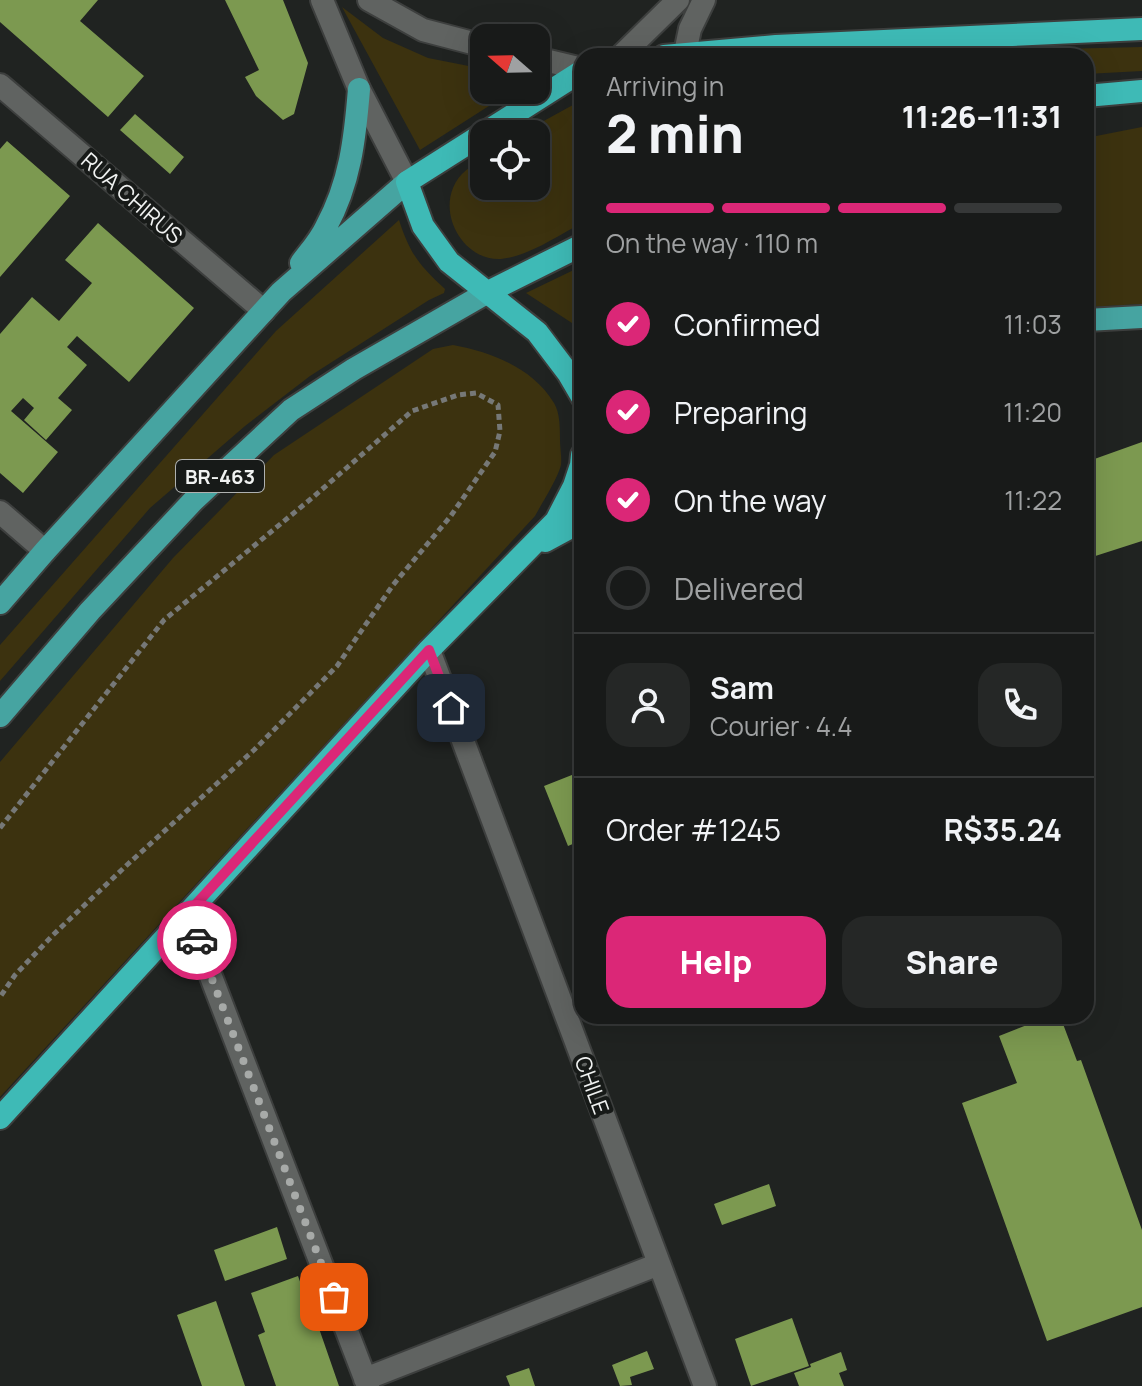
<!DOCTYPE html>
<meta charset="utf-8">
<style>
:root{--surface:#181a19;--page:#252726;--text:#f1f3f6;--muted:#9fa1a2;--line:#363838;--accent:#db2777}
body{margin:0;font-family:Manrope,sans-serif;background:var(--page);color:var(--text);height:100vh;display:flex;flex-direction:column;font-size:30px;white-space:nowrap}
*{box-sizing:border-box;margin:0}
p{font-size:26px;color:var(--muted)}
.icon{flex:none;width:44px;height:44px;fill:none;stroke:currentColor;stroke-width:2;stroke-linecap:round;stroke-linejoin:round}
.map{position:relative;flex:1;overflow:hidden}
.panel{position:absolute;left:574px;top:48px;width:520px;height:976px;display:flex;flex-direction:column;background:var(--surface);border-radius:24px;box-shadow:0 8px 32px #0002,0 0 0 2px var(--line)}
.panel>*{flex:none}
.needle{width:52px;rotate:290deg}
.controls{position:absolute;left:470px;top:24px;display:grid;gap:16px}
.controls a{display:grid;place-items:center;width:80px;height:80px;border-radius:16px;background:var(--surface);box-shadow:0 8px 32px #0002,0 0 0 2px var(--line);font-size:40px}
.pin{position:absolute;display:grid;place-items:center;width:68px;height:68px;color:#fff;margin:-34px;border-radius:16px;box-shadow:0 4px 12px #0006}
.courier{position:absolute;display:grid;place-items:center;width:80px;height:80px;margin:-40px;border:6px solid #db2777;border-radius:50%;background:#fff;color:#222;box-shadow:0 2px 10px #0007}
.head em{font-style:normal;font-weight:800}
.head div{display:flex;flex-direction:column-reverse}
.head{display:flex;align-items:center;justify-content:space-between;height:136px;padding:0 32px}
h1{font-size:52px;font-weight:800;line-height:60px}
.bar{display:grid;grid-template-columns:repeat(4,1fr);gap:12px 8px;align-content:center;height:96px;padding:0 32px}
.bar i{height:10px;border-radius:6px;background:var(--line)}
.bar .selected{background:var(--accent)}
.bar p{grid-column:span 4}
.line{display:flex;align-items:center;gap:20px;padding:0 32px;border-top:2px solid var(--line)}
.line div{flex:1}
.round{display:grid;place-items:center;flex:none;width:84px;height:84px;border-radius:24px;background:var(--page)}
ol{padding:0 32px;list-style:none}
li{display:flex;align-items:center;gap:24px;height:88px}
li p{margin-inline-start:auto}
li .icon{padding:8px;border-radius:50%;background:var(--accent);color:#fff;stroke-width:4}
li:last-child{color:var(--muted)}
li i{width:44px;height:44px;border:4px solid var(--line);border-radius:50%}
.button{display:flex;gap:16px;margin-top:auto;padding:16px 32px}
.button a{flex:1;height:92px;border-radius:24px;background:var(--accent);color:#fff;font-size:32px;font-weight:800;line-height:92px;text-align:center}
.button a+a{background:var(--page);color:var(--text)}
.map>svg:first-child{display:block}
.green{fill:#3c320f}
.building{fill:#7c9950}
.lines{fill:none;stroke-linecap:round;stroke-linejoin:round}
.minor-casing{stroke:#3d3f3e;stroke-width:26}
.tertiary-casing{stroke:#3d3f3e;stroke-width:26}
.primary-casing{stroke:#3d3f3e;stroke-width:26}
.trunk-casing{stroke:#3d3f3e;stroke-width:26}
.path{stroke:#767877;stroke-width:5;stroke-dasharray:6 4;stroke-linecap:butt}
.minor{stroke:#606361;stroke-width:22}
.tertiary{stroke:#606361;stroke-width:22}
.primary{stroke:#46a4a1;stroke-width:22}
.trunk{stroke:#3ebab6;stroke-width:22}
.done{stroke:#a7aaa8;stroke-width:8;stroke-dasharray:0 14.4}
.route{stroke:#db2777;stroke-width:10}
.labels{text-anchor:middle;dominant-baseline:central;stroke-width:8;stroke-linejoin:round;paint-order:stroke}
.shield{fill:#171a18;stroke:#afb1b0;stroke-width:2}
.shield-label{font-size:20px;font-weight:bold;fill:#f0f2f1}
.street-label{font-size:22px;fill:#f0f2f1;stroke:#171a18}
</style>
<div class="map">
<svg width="1142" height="1386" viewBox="0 0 1142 1386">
<rect width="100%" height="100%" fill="#202321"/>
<path class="green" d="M342,7L383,38L428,58L484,69V90H514L420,150Z
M1142,47V71L1086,74V56H871L974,51Z
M582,100V223C559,235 527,257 501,259C466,261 440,219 453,188C459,173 471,166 484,158V186H536V134H520Z
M1142,127V304L1086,307V138Z
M399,220C410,254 419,265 445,289L444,293L429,300L310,376L245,426L150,508L0,681V645L276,331Z
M582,266V337L575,325L526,293Z
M453,345C491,352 533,368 554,403C560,413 560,428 560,440C560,448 562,458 561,465C558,478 542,503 535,516L0,1097V762L173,558L274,455L433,349Z"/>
<path class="building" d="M0,0H98L80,21L144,76L108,117L0,22Z
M225,0H283L308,63L294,114L283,120L256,96L245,77L259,70Z
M135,114L184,157L170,174L120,130Z
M7,141L70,196L0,277V149Z
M98,223L194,308L129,382L77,336L67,347L87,365L58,398L72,410L46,440L24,420L34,408L23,398L11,411L58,452L23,493L0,473V334L32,297L59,321L92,283L65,260Z
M1142,442V541L1086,559V462Z
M582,771V840L568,846L544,786Z
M1050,1016H1060L1077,1061L1081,1060L1142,1230V1307L1047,1341L962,1103L1017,1083L999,1036Z
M769,1184L776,1206L722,1225L714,1204Z
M277,1227L287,1259L225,1281L214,1250Z
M298,1276L312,1315L314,1314L339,1386H276L258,1335L265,1332L251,1293Z
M216,1301L245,1386H202L177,1315Z
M792,1318L809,1366L751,1386L735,1339Z
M647,1351L654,1369L630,1377L632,1385L620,1386L612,1365Z
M841,1352L847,1370L839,1373L844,1386H799L794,1373L811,1367L810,1364Z
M529,1368L535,1386H510L506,1376Z"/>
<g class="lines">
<g class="minor-casing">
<path id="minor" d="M322,0L359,89L407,182
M369,0L423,30L484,46
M536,58L582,69
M0,85L264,311
M0,512L45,551
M429,650L705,1386
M187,914L368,1386
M365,1379L659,1264"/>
</g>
<g class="tertiary-casing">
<path id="tertiary" d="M685,53L690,29L704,0
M621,56L678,0"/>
</g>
<g class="primary-casing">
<path id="primary" d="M301,263C310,251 320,240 326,227C350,183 355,139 359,89
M1086,320L1142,317
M0,603L45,551L281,292L407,182
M0,716L90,611L193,501L291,410L354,369L488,292"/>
</g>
<g class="trunk-casing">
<path id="trunk" d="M664,56L776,46L1142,29
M582,71L407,182L423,226L449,262L537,332L568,373L582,397
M1086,96L1142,91
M488,292L582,245
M545,541L582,521
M0,1118L429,650L556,521L574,486L581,465L582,455"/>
</g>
<path class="path" d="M0,828L164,620L312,498L412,411L458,395L476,393L498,405L500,431L495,452L450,517L393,585L337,666L254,750L128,864L53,935L15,975L0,997"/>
<use href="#minor" class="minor"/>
<use href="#tertiary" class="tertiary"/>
<use href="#primary" class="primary"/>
<use href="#trunk" class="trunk"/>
</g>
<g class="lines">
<path class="done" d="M197,940L334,1297"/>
<path class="route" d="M197,940L187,914L429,650L451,708"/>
</g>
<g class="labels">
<rect class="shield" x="176" y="460" width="88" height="32" rx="6"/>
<g class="shield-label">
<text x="220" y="476">BR-463</text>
</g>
<g class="street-label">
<text transform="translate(132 198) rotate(41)">RUA CHIRUS</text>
<text transform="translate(592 1085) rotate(70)">CHILE</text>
</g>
</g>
</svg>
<div class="controls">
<a><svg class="needle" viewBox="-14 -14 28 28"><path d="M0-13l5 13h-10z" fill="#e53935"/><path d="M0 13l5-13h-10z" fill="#9fa1a2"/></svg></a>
<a><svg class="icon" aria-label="locate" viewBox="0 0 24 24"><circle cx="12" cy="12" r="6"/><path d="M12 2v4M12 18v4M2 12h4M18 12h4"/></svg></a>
</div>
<div class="pin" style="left:334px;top:1297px;background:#ea580c"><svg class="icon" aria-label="bag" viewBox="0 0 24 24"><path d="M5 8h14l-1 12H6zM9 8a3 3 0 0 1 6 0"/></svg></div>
<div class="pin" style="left:451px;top:708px;background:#1f2937"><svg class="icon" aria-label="home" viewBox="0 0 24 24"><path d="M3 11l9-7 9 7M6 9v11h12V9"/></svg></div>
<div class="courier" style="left:197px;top:940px"><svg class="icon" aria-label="car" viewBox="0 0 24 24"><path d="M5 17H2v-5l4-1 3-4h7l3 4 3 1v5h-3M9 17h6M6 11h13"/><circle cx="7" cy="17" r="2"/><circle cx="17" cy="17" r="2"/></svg></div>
<section class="panel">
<div class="head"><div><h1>2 min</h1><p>Arriving in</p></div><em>11:26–11:31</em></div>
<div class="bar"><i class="selected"></i><i class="selected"></i><i class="selected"></i><i></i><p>On the way · 110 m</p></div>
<ol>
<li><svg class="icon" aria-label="check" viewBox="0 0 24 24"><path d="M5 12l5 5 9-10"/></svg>Confirmed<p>11:03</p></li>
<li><svg class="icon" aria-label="check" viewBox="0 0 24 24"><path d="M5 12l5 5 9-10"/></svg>Preparing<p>11:20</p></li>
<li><svg class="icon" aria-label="check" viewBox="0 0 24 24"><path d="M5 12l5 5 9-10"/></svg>On the way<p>11:22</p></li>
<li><i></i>Delivered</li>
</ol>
<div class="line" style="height:144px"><a class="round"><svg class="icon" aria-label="person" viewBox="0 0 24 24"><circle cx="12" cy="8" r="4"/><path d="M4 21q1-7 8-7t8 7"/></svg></a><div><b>Sam</b><p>Courier · 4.4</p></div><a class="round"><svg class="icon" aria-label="phone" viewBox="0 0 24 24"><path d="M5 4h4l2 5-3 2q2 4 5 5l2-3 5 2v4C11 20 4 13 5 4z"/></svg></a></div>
<div class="line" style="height:104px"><div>Order #1245</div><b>R$35.24</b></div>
<div class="button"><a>Help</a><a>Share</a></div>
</section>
</div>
